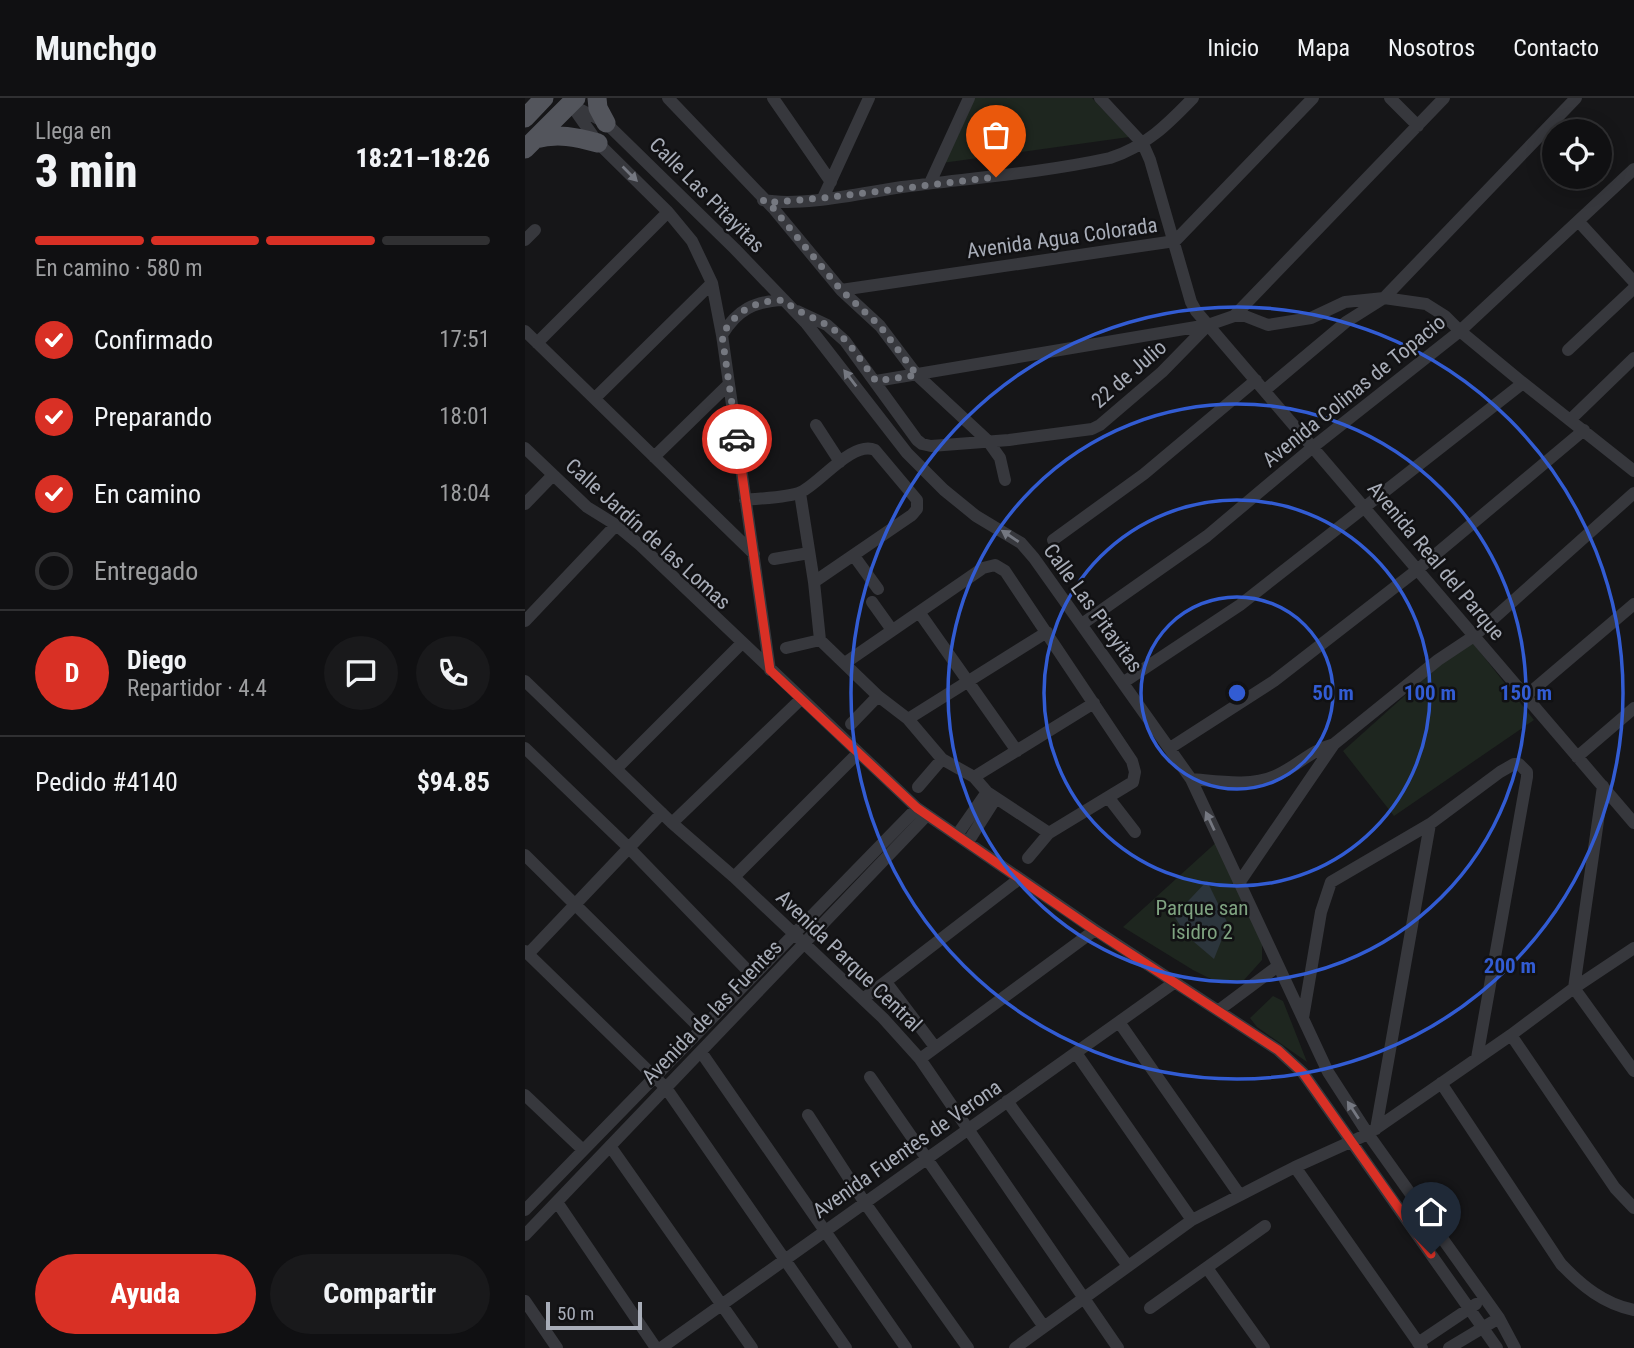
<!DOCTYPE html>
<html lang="es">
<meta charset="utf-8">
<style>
:root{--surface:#101012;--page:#19191b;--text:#f1f3f6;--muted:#9c9d9f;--line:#303032;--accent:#d93025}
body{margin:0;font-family:"Roboto Condensed",sans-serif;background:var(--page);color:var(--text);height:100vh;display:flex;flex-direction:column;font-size:26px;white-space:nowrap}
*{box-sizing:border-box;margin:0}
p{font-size:23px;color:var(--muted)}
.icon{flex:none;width:38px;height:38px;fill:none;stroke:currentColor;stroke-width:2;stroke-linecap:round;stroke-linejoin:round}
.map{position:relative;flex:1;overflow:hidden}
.sheet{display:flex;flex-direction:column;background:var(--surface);width:525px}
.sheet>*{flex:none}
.fabs{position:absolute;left:1017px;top:21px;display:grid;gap:14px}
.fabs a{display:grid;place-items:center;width:70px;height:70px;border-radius:50%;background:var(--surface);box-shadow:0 4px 18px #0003,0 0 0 2px var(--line);font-size:35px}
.scale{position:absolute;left:21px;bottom:18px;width:96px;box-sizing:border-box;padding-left:7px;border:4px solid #a8adb8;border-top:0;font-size:19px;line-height:24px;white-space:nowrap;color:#a8adb8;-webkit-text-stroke:5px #111113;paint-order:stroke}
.pin{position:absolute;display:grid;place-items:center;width:60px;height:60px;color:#fff;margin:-72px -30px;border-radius:50% 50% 50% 0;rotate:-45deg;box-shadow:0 0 7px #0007}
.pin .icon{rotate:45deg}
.courier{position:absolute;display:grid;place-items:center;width:70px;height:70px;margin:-35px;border:5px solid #d93025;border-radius:50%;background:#fff;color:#222;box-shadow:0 2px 9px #0007}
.overview em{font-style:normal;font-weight:800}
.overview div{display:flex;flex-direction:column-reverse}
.overview{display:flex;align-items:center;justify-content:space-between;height:119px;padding:0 35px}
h1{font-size:46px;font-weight:800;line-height:52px}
.bar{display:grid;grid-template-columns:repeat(4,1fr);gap:10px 7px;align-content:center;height:84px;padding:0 35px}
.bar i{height:9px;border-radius:5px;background:var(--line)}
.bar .on{background:var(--accent)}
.bar p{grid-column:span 4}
.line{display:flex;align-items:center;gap:18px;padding:0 35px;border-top:2px solid var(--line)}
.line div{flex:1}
.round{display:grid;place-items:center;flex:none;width:74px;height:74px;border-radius:37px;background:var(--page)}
ol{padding:0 35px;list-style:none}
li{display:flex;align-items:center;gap:21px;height:77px}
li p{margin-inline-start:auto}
li .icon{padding:7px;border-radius:50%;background:var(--accent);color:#fff;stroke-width:4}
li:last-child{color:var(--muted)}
li i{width:38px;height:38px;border:4px solid var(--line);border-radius:50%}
.primary-button{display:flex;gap:14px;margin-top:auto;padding:14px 35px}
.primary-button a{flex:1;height:80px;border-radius:42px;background:var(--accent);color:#fff;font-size:28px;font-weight:800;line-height:80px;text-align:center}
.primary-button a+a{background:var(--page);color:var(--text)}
header{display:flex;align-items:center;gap:42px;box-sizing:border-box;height:98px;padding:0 35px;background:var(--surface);border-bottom:2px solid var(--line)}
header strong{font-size:33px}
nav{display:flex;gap:38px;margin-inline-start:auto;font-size:24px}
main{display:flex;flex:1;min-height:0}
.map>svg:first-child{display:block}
.green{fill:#1e261f}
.water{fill:#2c353c}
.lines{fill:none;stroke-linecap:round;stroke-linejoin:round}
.minor{stroke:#37383d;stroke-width:12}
.primary{stroke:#53555c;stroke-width:19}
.oneway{fill:#757881}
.done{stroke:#757880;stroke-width:7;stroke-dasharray:0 12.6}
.route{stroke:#d93025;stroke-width:9}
.ring{fill:none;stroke:#325cd3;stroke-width:3.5}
.labels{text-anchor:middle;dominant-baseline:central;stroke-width:5;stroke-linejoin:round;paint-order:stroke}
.street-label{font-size:21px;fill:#a8adb8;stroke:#111113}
.park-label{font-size:21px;fill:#7fa381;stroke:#111113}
.centre{fill:#325cd3;stroke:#111113;stroke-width:3.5}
.ring-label{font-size:21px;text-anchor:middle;font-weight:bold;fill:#325cd3;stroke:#111113;stroke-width:5;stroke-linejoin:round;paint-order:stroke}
</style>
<header>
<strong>Munchgo</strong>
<nav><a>Inicio</a><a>Mapa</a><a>Nosotros</a><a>Contacto</a></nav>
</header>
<main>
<section class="sheet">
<div class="overview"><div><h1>3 min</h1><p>Llega en</p></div><em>18:21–18:26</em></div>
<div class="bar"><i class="on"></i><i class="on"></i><i class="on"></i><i></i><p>En camino · 580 m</p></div>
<ol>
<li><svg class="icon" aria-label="check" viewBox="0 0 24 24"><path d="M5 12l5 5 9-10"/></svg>Confirmado<p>17:51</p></li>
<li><svg class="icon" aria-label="check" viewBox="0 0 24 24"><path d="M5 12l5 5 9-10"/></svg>Preparando<p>18:01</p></li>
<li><svg class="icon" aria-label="check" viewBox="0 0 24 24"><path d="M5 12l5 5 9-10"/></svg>En camino<p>18:04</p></li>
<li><i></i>Entregado</li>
</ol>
<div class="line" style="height:126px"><b class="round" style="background:var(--accent);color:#fff">D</b><div><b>Diego</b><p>Repartidor · 4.4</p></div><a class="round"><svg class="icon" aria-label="chat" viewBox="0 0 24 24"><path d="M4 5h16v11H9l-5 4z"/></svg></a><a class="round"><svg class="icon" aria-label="phone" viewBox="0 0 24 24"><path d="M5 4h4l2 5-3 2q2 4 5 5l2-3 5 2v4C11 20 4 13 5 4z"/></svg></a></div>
<div class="line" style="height:91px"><div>Pedido #4140</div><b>$94.85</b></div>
<div class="primary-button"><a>Ayuda</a><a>Compartir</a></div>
</section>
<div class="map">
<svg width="1109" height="1250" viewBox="0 0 1109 1250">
<rect width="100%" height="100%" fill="#161618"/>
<path class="green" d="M447,0H567L604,39L417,65Z
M944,540L1009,622L869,718L818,653Z
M695,741L737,842V862L719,882L696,886L668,872L598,829Z
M748,898L758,903L782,964L732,929L725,920Z"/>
<path class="water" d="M682,783L703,826L689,861L662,838L649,818Z"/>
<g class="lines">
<path class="minor" d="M143,0L248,110L316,192L355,228L392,277L463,343L475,360L480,382
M248,0L306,84
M575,0L618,46L625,62L666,204L671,213L1109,725
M865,0L893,28
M45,6L81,25L210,151L281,225L382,355L419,392L451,418L496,445L509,460L666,681L803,974L843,1036L974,1220L990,1250
M47,8L73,45L143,114L167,143L187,185L197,237L245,572
M405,85L444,0
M298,100L344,0
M238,102C277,109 337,95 377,89C446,80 516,75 585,60C620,49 643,26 668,0
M1054,124L1109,184
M0,142L10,132
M316,192L650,143L788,0
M272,213L302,227L320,243L392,342L397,346L406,348L484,342L567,331L575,327L637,274L683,227
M709,218H720L743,227L786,220L820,204L859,200L901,206L920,218L935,233L998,285L1109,373
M0,233L229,456
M197,237C212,212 229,203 259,202
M12,245L143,114
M1043,252L1109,190
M351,283L683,227L709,218L919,0
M740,292L821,224L859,200L1051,0
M70,300L187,185
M1046,321L1109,260
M291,327L315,364
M0,350L62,409L91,427L115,447L392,710L570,832L753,952L778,975L972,1250
M129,359L204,286
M275,395L289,484L295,542L353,598L383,621L417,661L449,679L462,694L524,735
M220,402C235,400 263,400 276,394C295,385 328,342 350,352L392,402V411L387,417L289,484
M0,406L28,377
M528,442L619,376L731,282
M329,458L353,491
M249,461L284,455
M347,504L367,532
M394,514L492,653
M0,523L91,427
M557,526L682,438L788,349L935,233L1109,71
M261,550L295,542
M320,565L458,470L470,467L480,473L607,663L610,674L608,684L524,735L503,760
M0,583L147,725L209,779L358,920L395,961L593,1250
M599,584L715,507L998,285
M1001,598L1109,506
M383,621L522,534
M326,626L353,598
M0,650L104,750L228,878
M645,650L749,583L892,472L1059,332
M1052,659L1109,610
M91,671L216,546
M449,679L569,605
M666,681C692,683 726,689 750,678C771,669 786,652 809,646
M1078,688L1049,890L1109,973
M393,689L417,661
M583,699L610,734
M147,725L276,601
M432,737L462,694
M443,744L471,700
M0,757L176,931
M209,779L333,655
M714,785L809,646L913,562L949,538L1109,395
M0,853L141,990L321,1250
M3,856L137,715
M361,884L410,949
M338,901L494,781
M694,912L753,868
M778,920L796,814L806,784L905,726L975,674L989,666H994L1002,674V679L952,960
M594,924L714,1096
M986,937L1090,1090L1109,1110
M176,954L381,1250
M551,955L667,1122
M395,961L570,832
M345,979L519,1229
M916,985L1036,1166C1057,1188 1079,1206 1109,1212
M0,997L58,1052
M482,1003L603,1168
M283,1017L340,1105L443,1250
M851,1031L905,726
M85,1048L227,1250
M770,1069L897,1250
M32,1104L131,1250
M0,1112L392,710
M0,1137L402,717
M682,1170L739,1250
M0,1203L32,1250
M625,1210L740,1128
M893,1245L951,1206
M136,1250L650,884
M490,1250L667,1122L770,1069L843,1036L986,937L1049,890L1109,850
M924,1250L974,1220"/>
<path class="primary" d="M72,0L73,10L81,25
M0,20L19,0
M10,41C33,35 51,39 73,45
M0,51L51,0"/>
</g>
<defs><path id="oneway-solid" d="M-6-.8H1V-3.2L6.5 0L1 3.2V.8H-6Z" transform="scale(1.75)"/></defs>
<g class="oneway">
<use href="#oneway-solid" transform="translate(105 76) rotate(45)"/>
<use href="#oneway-solid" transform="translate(325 280) rotate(-127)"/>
<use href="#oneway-solid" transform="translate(485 438) rotate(-146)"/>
<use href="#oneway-solid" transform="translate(685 723) rotate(-115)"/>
<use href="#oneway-solid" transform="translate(828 1012) rotate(-123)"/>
</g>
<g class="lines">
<path class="done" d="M212,341L197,237C212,212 229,203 259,202C274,217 295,220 312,234C327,247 339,267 351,283L392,277L355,228L316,192L248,110L238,102L249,104L298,100L471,79"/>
<path class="route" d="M212,341L245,572L392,710L569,832L753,952L778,975L906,1156"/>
</g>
<g class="ring">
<circle cx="712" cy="595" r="96"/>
<circle cx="712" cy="595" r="193"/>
<circle cx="712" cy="595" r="289"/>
<circle cx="712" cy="595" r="386"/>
</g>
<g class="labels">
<g class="street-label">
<text transform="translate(182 97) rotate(45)">Calle Las Pitayitas</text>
<text transform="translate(537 140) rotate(-8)">Avenida Agua Colorada</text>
<text transform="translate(604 276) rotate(-41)">22 de Julio</text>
<text transform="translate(829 293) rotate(-39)">Avenida Colinas de Topacio</text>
<text transform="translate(123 436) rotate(42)">Calle Jardín de las Lomas</text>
<text transform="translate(911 463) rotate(50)">Avenida Real del Parque</text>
<text transform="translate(568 510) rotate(54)">Calle Las Pitayitas</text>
<text transform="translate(324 863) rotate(44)">Avenida Parque Central</text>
<text transform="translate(187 914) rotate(-46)">Avenida de las Fuentes</text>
<text transform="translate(382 1051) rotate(-35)">Avenida Fuentes de Verona</text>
</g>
<g class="park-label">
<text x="677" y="810">Parque san<tspan x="677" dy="24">isidro 2</tspan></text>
</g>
</g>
<circle cx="712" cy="595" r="10" class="centre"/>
<g class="ring-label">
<text x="808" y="602">50 m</text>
<text x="905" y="602">100 m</text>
<text x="1001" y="602">150 m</text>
<text x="985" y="875">200 m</text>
</g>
</svg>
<div class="fabs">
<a><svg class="icon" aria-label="locate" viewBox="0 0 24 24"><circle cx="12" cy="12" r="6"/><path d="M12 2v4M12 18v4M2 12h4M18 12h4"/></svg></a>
</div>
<div class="scale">50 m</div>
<div class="pin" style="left:471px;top:79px;background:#ea580c"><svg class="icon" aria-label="bag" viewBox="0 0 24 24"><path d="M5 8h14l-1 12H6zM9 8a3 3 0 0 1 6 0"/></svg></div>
<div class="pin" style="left:906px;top:1156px;background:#1f2937"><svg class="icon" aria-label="home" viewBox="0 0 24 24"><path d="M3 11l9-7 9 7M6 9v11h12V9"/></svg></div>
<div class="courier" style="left:212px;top:341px"><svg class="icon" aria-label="car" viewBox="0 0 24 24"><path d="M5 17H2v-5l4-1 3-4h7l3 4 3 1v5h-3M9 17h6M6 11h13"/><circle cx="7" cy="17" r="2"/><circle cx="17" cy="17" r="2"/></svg></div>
</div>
</main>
